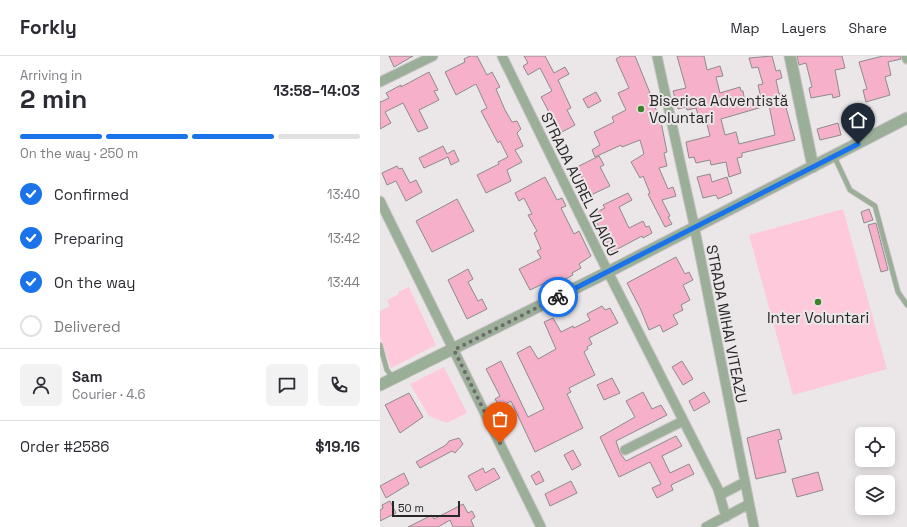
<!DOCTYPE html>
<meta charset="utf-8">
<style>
:root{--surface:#fff;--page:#f2f2f3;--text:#2b2b33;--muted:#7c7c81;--line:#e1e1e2;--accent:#1a73e8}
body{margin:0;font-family:"Space Grotesk",sans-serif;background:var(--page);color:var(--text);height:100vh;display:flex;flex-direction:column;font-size:15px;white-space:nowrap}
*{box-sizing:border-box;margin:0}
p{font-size:13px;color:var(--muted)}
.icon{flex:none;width:22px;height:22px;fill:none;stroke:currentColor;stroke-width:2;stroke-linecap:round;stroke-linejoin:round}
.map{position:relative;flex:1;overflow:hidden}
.panel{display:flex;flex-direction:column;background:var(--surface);width:380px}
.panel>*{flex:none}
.fabs{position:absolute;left:475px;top:371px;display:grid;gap:8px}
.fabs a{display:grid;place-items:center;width:40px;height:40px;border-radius:6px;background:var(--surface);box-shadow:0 2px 10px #0003;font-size:20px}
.scale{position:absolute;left:12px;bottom:10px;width:68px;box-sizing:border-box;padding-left:4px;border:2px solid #282727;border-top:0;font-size:11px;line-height:14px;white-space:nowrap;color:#282727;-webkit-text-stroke:3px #ebe7e8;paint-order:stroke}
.pin{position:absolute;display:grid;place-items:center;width:34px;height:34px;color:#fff;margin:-41px -17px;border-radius:50% 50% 50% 0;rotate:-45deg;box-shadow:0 0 4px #0007}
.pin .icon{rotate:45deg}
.courier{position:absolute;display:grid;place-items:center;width:40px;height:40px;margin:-20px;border:3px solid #1a73e8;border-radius:50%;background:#fff;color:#222;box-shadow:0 1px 5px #0007}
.headline em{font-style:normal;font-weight:700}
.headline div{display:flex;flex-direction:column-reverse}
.headline{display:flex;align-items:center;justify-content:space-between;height:68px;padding:0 20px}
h1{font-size:26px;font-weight:700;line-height:30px}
.bar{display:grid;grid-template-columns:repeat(4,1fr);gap:6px 4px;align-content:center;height:48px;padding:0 20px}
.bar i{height:5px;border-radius:3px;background:var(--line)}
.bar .active{background:var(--accent)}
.bar p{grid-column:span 4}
.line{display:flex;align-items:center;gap:10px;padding:0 20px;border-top:1px solid var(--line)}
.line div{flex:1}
.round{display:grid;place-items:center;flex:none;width:42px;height:42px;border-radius:6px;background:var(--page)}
ol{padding:0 20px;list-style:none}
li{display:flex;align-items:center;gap:12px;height:44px}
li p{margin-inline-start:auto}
li .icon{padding:4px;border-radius:50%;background:var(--accent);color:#fff;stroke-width:4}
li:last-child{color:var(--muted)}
li i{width:22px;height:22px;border:2px solid var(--line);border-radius:50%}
header{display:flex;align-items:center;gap:24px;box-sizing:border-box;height:56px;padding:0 20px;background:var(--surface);border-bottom:1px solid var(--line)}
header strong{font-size:19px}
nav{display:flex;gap:22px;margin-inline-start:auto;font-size:14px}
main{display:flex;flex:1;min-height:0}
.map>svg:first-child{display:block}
.green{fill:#fec9db}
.building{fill:#f6b0c9;stroke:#8e8b8c;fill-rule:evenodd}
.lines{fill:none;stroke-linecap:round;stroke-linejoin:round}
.service-casing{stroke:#c8c4c5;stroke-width:6}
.minor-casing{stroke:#c8c4c5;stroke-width:11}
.tertiary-casing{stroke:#c8c4c5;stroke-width:13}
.service{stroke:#9bae97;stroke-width:4.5}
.minor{stroke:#9bae97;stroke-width:9}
.tertiary{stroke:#9bae97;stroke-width:11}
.done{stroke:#6c6a6b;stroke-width:4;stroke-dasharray:0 7.2}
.route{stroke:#1a73e8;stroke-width:5}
.poi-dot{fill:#3a832a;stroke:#ebe7e8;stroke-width:1.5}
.labels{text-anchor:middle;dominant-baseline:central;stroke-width:4;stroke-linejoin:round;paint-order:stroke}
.poi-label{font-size:15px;fill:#282727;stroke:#ebe7e8;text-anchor:start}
.street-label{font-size:15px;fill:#282727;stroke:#ebe7e8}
</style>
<header>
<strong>Forkly</strong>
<nav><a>Map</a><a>Layers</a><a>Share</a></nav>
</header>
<main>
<section class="panel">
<div class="headline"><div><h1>2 min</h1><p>Arriving in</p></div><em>13:58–14:03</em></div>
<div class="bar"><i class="active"></i><i class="active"></i><i class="active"></i><i></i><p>On the way · 250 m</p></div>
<ol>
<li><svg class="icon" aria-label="check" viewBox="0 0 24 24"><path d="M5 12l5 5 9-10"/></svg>Confirmed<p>13:40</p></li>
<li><svg class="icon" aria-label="check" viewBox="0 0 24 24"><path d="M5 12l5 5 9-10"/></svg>Preparing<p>13:42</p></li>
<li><svg class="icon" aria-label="check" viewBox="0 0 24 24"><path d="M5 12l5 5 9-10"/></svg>On the way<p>13:44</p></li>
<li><i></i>Delivered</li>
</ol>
<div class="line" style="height:72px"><a class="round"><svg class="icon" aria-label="person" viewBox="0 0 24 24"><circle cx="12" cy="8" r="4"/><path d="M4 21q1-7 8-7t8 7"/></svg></a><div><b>Sam</b><p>Courier · 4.6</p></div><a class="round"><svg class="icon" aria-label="chat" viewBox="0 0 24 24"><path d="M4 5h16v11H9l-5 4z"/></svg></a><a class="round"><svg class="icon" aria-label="phone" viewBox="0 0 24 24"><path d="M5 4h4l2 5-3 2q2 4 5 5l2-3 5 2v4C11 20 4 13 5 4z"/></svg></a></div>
<div class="line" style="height:52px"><div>Order #2586</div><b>$19.16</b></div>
</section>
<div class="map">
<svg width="527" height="471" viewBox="0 0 527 471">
<rect width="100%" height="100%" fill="#ebe7e8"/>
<path class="green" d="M463,153L507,313L413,339L369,179Z
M29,231L56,289L11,312L0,280V255L10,250L7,244L19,238L18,236Z
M64,311L87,357L67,367L49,360L30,328Z"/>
<path class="building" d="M9,0H33L14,11Z
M90,0H97L107,19L112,16L120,31L116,33L125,54L132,66L137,65L141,73L137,77L143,90L135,94L142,106L127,114L131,125L106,137L97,119L119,108L118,106L128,101L120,85L118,87L101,55L107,52L96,28L76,39L65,16L85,6L84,3Z
M144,0H165L174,17L185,11L189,18L178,24L191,52L187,54L195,69L180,77L161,41L172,35L160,12L148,19L143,10L148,7Z
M241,0H255L270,37L268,38L280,61L287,96L284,97L287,110L279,112L288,133L293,131L296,140L282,144L290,160L288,161L292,168L285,171L268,138L270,137L263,120L260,122L251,106L264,98L260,84L242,91L241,89L215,101L212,94L220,89L214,76L234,66L232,61L246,54L238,37L249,32L236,3Z
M297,0H324L327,14L340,10L343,20L336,21L340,37L360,31L361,35H363L365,46L381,42L378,29L383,28L378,11L372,12L369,2L392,0L396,15L400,14L402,22L396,24L399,38L402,37L415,84L362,97V101L357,102L361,117L349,121L346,106L331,109L330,104L316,107L314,101L309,102L306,86L330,80L326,64L320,66L316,52L307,54L306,51L298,53L293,35L306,32ZM389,49L395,79L359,88L356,76L345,79L341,63Z
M417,0H462L465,12L455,14L460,40L453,42L452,38L431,42L429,32L432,31L426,7L419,9Z
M503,0H520L521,3L508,6L511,19L505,21L510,39L486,46L483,34L487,33L479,6Z
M49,16L58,34L54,35L59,44L39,54L48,72L38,76L23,47L5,56L11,67L0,73V45L1,46L9,42L6,37L21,29V31Z
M216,36L221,45L208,52L203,43Z
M490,51L494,69L479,72L475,55Z
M458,67L461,79L440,84L437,73Z
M63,90L67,98L74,94L79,105L71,109L68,101L44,112L39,102Z
M219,100L224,109L220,111L230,130L211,139L200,118L198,119L195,112Z
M17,110L19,113L22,112L30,127L36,124L42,136L26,145L16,125L7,129L2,117Z
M330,118L332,126L347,121L352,137L338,143L336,139L323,142L317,121Z
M165,121L177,144L182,142L186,150L181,152L194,178L199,175L211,200L199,208L201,212L192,217L193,219L174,229L171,224L150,234L139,213L161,202L157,195L161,193L154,177L157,175L148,159L152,158L144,142L139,145L135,137Z
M248,137L252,144L239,151L249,172L263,165L266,171L269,170L272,177L263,182L262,180L232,196L212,158L225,152L223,149Z
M77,143L94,175L52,196L36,165Z
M489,153L493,164L484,167L481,156Z
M496,167L508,214L501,216L488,169Z
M296,201L305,218L309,216L313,224L303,229L310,244L301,249L303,254L293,259L298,268L283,276L280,269L269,274L260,252L247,227Z
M88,213L93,223L88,226L98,245L102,243L107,253L87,263L68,224Z
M222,250L225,254L230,252L238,267L209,282L212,288L207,291L208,293L204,296L215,319L189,332L191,336L187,338L203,372L155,396L131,345L120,351L115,343L120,340L106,313L121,305L148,361L164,353L137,297L150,290L158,303L176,293L164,266L173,262L181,276L193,270L194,272L210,264L207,258Z
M302,305L313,323L303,329L292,311Z
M232,322L240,337L224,344L217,329Z
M263,336L272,353L281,349L287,359L236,385L240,397L246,405L296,380L302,390L282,400L290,417L309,408L314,418L291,429L293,434L277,442L272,432L281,428L270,406L239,421L220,381L255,361L246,345Z
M324,336L330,346L314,355L309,345Z
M29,337L43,361L20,377L5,349Z
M399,373L402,383L398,384L406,416L376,423L367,382Z
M79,382L83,388L75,397L72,395L40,412L36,406L66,389L69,385Z
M193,394L201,409L192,414L184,399Z
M103,412L105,417L114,412L120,422L96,435L88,420Z
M159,415L164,425L156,429L151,420Z
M438,416L443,434L417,441L412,423Z
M24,417L29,428L6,442L0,430Z
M191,425L197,437L170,450L165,438Z
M10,445L16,457L0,465V454L3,452L2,449Z
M83,448L88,457L92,455L95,461L91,464L94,471H73L70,464L58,471H28L52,459L54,463Z"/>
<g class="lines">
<g class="service-casing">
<path id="service" d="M454,100L470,134L495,150L518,236L527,249
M0,289L7,314L13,322"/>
</g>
<g class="minor-casing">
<path id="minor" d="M122,0L224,208L338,433L346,461
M277,0L313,164L374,471
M526,0L527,3
M0,26L53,0
M0,145L161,471
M245,394L303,365
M340,439L365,426
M326,471L369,448"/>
</g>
<g class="tertiary-casing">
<path id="tertiary" d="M410,0L433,111
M0,329L228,216L527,62"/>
</g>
<use href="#service" class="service"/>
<use href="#minor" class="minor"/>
<use href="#tertiary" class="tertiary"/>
</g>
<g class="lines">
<path class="done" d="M120,387L74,294L178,241"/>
<path class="route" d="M178,241L478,88"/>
</g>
<g class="poi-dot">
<circle cx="261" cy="53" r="4"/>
<circle cx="438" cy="246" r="4"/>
</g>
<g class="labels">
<g class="poi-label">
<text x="269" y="44">Biserica Adventistă<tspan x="269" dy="17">Voluntari</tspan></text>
<text x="438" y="261" text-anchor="middle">Inter Voluntari</text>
</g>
<g class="street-label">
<text transform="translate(200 128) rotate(64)">STRADA AUREL VLAICU</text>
<text transform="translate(347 268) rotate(79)">STRADA MIHAI VITEAZU</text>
</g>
</g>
</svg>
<div class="fabs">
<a><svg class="icon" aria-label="locate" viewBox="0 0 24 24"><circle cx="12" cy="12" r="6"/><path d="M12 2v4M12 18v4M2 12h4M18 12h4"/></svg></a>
<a><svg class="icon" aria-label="layers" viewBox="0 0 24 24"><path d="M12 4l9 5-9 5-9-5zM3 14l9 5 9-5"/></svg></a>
</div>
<div class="scale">50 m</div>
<div class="pin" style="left:120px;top:387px;background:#ea580c"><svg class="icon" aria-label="bag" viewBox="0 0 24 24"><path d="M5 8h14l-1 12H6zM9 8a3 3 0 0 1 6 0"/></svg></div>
<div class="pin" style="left:478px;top:88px;background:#1f2937"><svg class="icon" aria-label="home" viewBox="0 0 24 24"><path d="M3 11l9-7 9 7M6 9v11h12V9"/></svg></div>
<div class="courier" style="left:178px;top:241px"><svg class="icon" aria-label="bike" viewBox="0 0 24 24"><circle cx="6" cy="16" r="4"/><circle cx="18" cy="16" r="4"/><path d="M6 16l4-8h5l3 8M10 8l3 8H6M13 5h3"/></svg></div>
</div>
</main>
